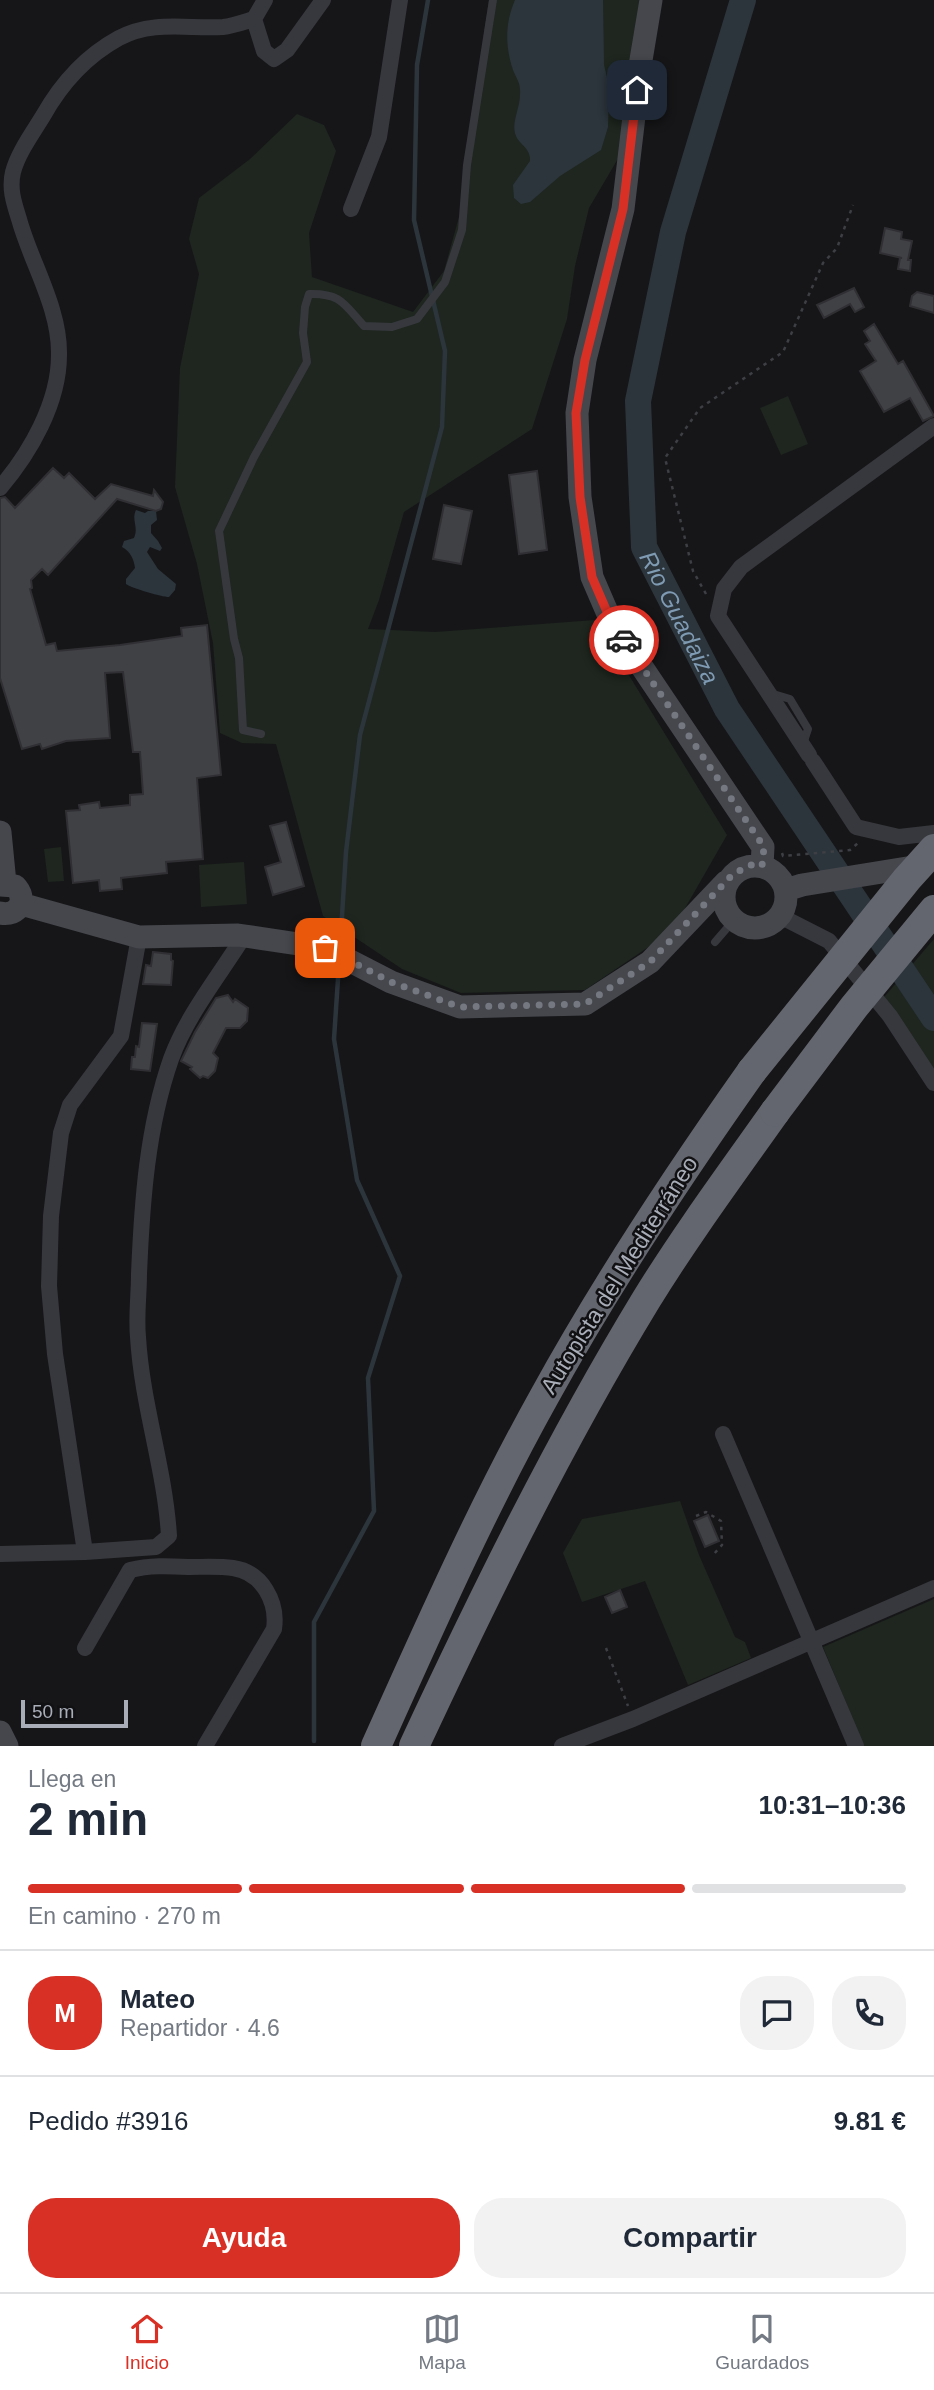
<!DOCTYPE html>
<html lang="es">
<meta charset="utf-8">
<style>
:root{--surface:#fff;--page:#f2f2f3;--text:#1f2937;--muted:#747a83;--line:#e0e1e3;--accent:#d93025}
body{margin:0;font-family:Arial,sans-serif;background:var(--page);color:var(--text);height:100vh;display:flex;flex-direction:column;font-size:26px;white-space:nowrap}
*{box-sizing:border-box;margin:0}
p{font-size:23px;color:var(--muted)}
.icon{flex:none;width:38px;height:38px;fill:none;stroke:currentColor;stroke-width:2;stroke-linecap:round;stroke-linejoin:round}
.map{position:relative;height:1746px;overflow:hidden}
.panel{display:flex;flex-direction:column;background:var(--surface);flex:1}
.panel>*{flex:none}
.scale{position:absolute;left:21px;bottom:18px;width:107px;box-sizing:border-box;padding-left:7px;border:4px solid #a8adb8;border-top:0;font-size:19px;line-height:24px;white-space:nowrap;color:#a8adb8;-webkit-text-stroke:5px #111113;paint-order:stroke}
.pin{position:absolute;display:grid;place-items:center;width:60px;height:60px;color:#fff;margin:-30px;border-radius:14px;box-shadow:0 4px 10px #0006}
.courier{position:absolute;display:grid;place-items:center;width:70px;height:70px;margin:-35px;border:5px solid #d93025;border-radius:50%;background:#fff;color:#222;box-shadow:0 2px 9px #0007}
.overview em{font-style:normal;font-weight:600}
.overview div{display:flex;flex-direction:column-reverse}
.overview{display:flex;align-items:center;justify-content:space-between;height:119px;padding:0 28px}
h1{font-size:46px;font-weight:600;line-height:52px}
.bar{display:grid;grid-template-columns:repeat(4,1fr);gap:10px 7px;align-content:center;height:84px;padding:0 28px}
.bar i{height:9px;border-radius:5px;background:var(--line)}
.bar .current{background:var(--accent)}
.bar p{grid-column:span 4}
.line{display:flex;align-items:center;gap:18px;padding:0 28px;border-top:2px solid var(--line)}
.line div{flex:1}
.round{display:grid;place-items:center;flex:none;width:74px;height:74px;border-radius:28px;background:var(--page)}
.primary-button{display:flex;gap:14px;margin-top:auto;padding:14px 28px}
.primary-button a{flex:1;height:80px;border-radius:28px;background:var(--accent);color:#fff;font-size:28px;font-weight:600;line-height:80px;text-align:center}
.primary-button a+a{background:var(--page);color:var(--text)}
.tab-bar{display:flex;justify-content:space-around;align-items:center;height:98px;border-top:2px solid var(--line);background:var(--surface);font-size:19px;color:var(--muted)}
.tab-bar a{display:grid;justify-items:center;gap:4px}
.tab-bar .current{color:var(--accent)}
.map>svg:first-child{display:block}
.green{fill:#1e261f}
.water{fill:#2c353c}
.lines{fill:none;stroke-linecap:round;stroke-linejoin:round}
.stream{stroke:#2c353c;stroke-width:4.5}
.river{stroke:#2c353c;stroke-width:26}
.building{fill:#404145;stroke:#303034;stroke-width:2}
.path{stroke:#3d3f44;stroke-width:2.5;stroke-dasharray:3.5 5;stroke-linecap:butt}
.lane{stroke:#37383d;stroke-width:8}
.street{stroke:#37383d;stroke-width:16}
.secondary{stroke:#45474d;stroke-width:23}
.highway{stroke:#63666e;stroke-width:30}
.highway-bridge{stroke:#63666e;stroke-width:30}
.done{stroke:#757880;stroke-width:7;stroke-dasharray:0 12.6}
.route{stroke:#d93025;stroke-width:9}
.labels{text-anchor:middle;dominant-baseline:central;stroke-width:5;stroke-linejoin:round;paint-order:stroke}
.street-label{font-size:23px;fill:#a8adb8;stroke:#111113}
.water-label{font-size:24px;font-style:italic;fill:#7f9bb3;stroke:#111113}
</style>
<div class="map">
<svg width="934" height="1746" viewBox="0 0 934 1746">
<rect width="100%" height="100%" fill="#161618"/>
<path class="green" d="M489,0H642L619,157L589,208L575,266L567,319L532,429L404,512L379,600L368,629L435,632L595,620L727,835L672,931L585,990L461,993L402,969L323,916L276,744L242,743L220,733L213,643L197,564L175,487L180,368L199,274L189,239L199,198L250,159L297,114L324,125L336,151L309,233L312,277L413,312L444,271L469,181L479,67Z
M788,396L808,444L781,455L760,408Z
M61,847L64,881L48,882L44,849Z
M244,862L247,904L201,907L199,865Z
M934,939V1083L879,1003Z
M680,1501L699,1555L735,1637L745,1642L751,1658L688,1685L645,1581L582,1602L563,1553L582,1519Z
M934,1599V1746H864L823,1647Z"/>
<path class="water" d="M515,0H603L604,65L609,86L608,127L601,150L560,176L530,202L521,204L514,198L513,185L530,161C531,147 518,145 515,133C512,121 520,108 520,95C521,83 517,80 513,70C505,46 505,23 515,0Z
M136,510L145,513L148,511H156L157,520L151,525V533L158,541L162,548L160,551L150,547L147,552L158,569L176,584L175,590L169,597C162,597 131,588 126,584V579L135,568C134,559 130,551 122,547L124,541L134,538C139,527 131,520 136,510Z"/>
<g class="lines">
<path class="stream" d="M340,948L346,852L360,735L442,427L445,351L414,220L417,65L428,0
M314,1741V1622L374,1511L368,1378L400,1276L357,1180L334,1039L339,964"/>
<path class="river" id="s1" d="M743,0L673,232L638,401L644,547L727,709L934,1018"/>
</g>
<path class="building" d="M885,228L902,232L901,239L912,241L908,260H911L910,271L898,269L900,258H902L880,253Z
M854,288L864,307L855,312L850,304L824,318L817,305Z
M917,292L934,296V313L910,306L912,296Z
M874,324L898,364L903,361L934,416L923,421L910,398L884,412L860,371L876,361L865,344L870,341L864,331Z
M53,468L64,478L69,473L95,499L111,484L153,496L154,490L163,502L161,509L156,511L117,499L48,575L42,569L31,580L32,588L30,589L46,645L55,643L57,651L120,645L182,636L181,628L207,625L221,775L197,778L203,859L166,862L167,873L121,878L122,889L100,891L99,880L73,883L66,811L80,810L79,805L99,802L100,808L130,805V795L143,794L140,752H133L123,672L105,673L110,738L66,741L42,749L40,744L22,749L0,678V498L5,497L15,508Z
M537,471L547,550L519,554L509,475Z
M444,505L472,511L461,564L433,559Z
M286,822L304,886L273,895L265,867L281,862L270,826Z
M153,952L171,954V960L173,961L171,985L143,984L146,965L151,966Z
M228,995L233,1002L235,999L248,1008L247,1021L240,1028H226L213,1053L218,1058L215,1071L208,1078L203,1076L200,1078L190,1069L192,1067L181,1061L195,1032L216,998Z
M142,1023L157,1024L150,1071L131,1069L132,1057H135L136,1046L139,1047Z
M708,1515L719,1541L705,1547L694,1521Z
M620,1590L627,1607L612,1613L605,1597Z"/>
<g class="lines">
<path class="path" d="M706,594L693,571L665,458L700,408L783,352L823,263L837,248L853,205
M782,853L783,856L850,850L858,843
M696,1516L706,1512L721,1521L722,1545L713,1555
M606,1648L628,1706"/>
<path class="lane" d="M770,693L790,699L808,729L803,744
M261,734L243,730L239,658L234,639L219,531L254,457L307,362L303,333L305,307L309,294C341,293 344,304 364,326L392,327L417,319L445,282L462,230L467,165L493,0
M715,942L734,920"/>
<path class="street" d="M254,19L264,51L274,59L287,50L323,0
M351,209L379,137L400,0
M0,488C30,453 59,403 59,355C60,308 31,263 19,219C14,203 9,189 13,172C18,153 32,134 43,116C61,84 86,56 119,38C153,20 187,29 223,27C233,26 244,22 254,19L265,0
M809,755L718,616L724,589L741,567L934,426
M813,761L856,827L899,837L934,833
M780,916L829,941L890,1016L934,1083
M723,1434L856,1746
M85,1552L55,1354L49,1286L51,1216L61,1133L70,1105L121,1036L139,937
M0,1554L85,1552L156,1547L169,1536C165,1469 142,1405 138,1337C136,1317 139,1295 139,1274C142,1202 147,1128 171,1059C187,1015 219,976 244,936
M85,1648L130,1570C150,1565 169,1566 189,1567C204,1567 219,1566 233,1568C262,1572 278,1602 274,1629L205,1746
M562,1746L633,1719L934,1588"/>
<path class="secondary" d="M651,0L640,66L623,209L585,360L577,413L580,497L592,577L611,621L763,847L762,866
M0,832L5,883
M724 897a31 31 0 1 1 62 0a31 31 0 1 1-62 0Z
M0,885L15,886C28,899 19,917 0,913
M786,890L802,885L913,867L923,861
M21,904L139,937L238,935L325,948L391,982L460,1007L585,1004L650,962L726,882
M0,1732L7,1746"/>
<path class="highway" d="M376,1746C429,1628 481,1510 544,1397C606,1284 677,1177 752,1071
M414,1746C485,1594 559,1443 646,1300C686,1235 731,1174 775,1112"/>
<path class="highway-bridge" d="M752,1071L907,879L934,849
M775,1112L854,1007L934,910"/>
</g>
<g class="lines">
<path class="done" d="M325,948L391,982L460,1007L585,1004L650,962L733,874L751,865L762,866L764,847L624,640"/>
<path class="route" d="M624,640L611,621L592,577L580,497L576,413L585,360L623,209L637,90"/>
</g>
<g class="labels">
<g class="street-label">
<text transform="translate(619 1275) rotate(-58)">Autopista del Mediterráneo</text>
</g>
<g class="water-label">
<text stroke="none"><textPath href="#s1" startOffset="640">Rio Guadaiza</textPath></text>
</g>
</g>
</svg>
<div class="scale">50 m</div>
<div class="pin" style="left:325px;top:948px;background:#ea580c"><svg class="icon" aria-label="bag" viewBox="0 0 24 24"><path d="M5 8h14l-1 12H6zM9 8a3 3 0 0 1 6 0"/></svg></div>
<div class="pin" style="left:637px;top:90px;background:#1f2937"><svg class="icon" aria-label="home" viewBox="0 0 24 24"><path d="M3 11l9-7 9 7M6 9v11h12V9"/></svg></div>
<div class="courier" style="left:624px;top:640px"><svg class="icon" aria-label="car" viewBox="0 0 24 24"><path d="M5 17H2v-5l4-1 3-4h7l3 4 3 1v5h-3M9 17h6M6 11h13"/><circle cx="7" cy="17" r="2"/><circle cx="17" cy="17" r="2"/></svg></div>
</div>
<section class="panel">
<div class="overview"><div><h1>2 min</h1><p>Llega en</p></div><em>10:31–10:36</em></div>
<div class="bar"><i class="current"></i><i class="current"></i><i class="current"></i><i></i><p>En camino · 270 m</p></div>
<div class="line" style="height:126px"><b class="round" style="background:var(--accent);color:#fff">M</b><div><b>Mateo</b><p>Repartidor · 4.6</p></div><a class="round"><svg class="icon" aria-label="chat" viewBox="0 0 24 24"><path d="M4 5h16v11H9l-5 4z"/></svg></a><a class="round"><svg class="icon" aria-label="phone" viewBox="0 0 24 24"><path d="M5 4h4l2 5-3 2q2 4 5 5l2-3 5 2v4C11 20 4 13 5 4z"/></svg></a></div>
<div class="line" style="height:91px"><div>Pedido #3916</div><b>9.81 €</b></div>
<div class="primary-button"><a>Ayuda</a><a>Compartir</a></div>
</section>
<nav class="tab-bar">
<a class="current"><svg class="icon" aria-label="home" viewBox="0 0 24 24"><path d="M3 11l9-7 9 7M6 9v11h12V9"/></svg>Inicio</a>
<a><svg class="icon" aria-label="map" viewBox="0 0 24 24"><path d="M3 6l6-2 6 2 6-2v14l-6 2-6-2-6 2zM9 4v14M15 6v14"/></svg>Mapa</a>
<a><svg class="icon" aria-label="saved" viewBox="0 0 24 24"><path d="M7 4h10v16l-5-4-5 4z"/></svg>Guardados</a>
</nav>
